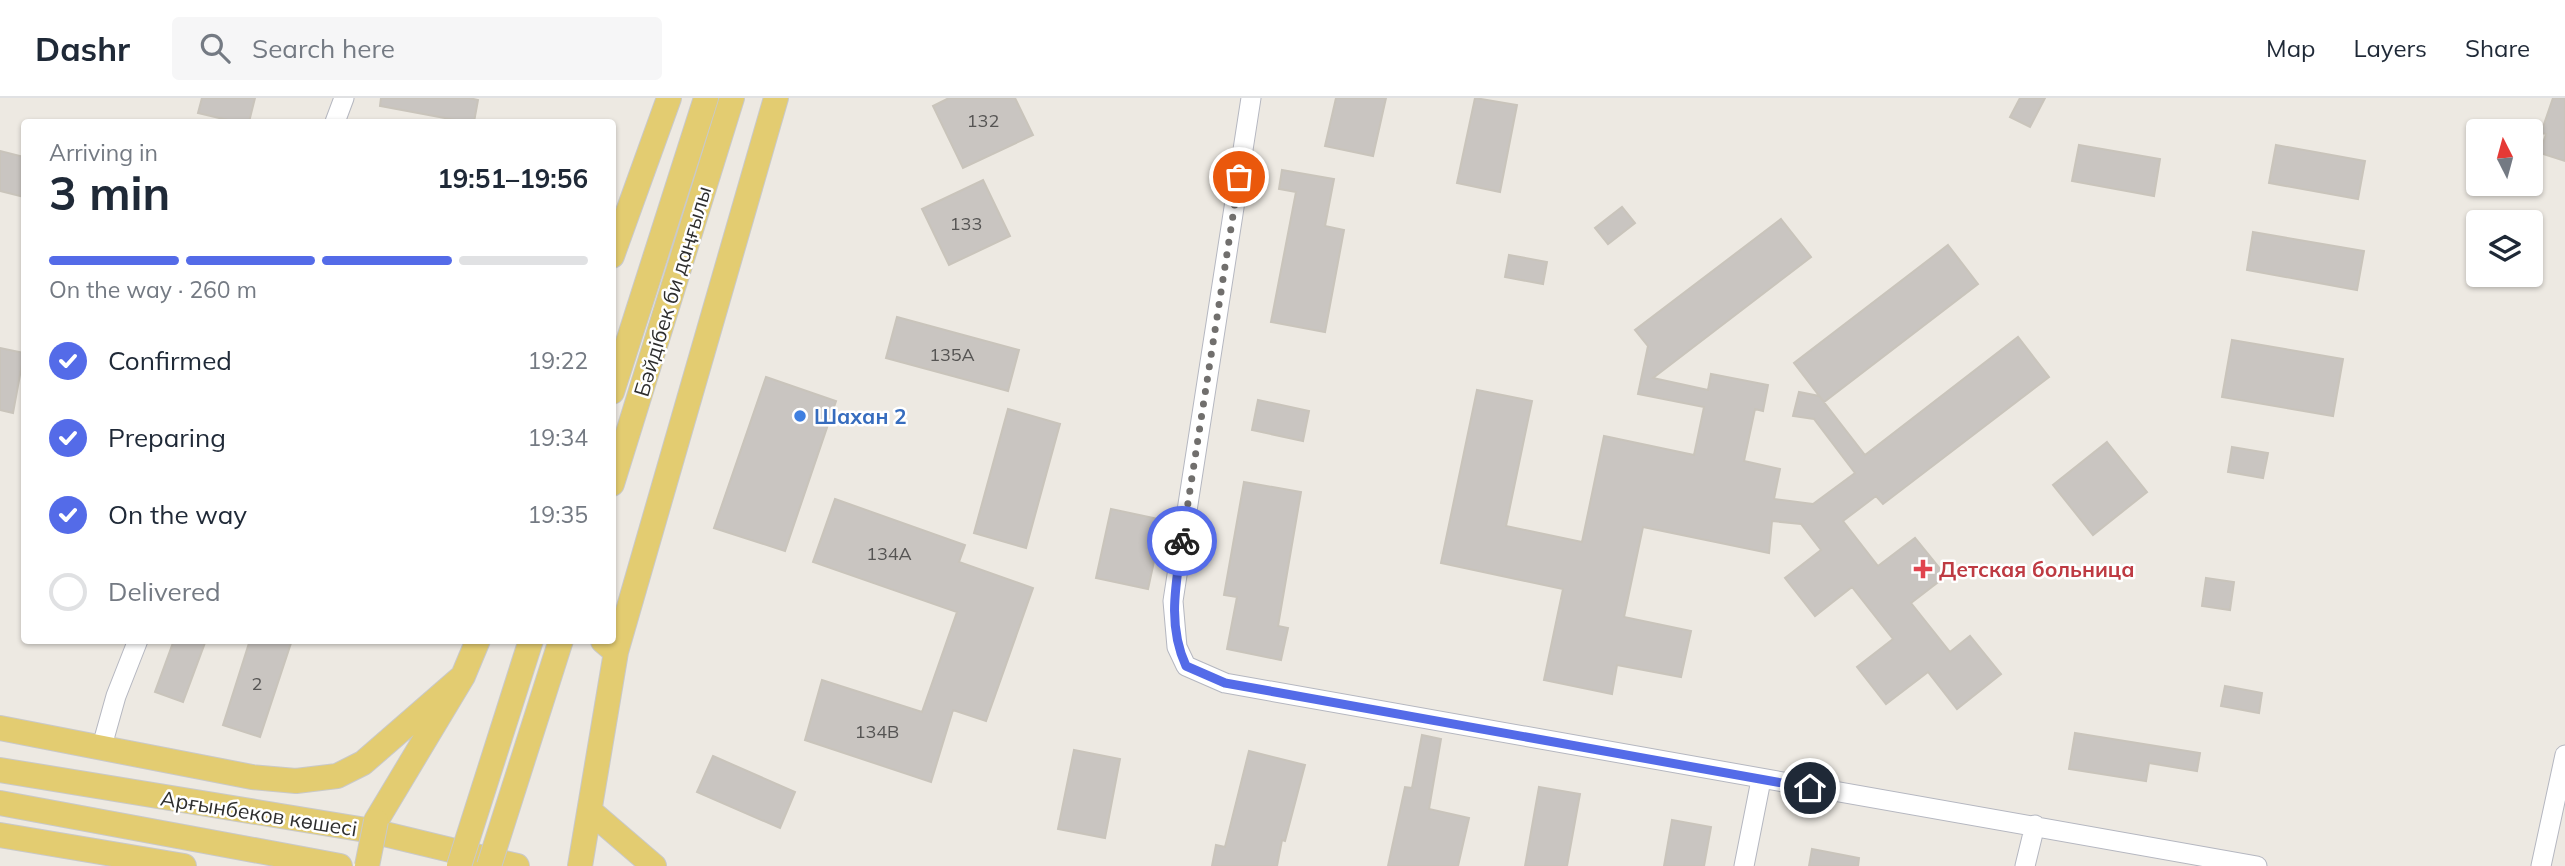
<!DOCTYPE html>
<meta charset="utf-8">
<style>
:root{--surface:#fff;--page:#f6f6f7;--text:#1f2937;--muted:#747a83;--line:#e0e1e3;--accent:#546be8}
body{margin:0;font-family:Mulish,sans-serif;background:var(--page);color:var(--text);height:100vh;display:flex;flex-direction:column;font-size:26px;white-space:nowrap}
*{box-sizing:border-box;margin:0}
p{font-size:23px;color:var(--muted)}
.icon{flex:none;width:38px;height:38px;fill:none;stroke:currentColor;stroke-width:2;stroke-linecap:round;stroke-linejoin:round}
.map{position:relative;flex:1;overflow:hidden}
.details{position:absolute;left:21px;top:21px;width:595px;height:525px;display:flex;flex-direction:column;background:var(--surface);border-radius:7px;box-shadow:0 2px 5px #0004}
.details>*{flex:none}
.needle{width:46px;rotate:354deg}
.tools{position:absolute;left:2466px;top:21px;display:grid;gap:14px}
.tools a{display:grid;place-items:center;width:77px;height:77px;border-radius:7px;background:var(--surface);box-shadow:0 2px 5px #0004;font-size:35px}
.pin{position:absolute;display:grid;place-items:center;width:60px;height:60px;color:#fff;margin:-30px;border:4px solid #fff;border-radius:50%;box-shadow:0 2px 7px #0007}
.courier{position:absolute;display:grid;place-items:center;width:70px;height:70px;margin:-35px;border:5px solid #546be8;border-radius:50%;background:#fff;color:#222;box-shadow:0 2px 9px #0007}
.summary em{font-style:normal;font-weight:700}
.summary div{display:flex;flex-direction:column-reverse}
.summary{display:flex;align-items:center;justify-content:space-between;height:119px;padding:0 28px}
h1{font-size:46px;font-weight:700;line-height:52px}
.bar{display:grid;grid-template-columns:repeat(4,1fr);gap:10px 7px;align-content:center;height:84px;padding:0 28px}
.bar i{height:9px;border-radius:5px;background:var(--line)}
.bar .active{background:var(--accent)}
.bar p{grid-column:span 4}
ol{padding:0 28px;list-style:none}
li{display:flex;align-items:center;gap:21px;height:77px}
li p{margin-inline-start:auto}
li .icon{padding:7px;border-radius:50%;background:var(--accent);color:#fff;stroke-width:4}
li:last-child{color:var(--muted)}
li i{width:38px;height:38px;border:4px solid var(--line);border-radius:50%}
header{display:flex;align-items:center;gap:42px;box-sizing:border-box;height:98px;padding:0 35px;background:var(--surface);border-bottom:2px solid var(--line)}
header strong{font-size:33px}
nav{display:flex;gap:38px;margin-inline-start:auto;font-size:24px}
.search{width:490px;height:63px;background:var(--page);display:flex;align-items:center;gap:18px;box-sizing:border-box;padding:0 24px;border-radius:7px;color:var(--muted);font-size:26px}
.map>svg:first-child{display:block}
.building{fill:#c9c5c1;stroke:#c9c4bb;stroke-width:2}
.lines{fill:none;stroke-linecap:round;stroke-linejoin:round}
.minor-casing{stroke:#b5b7c0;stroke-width:21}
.major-casing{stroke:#c9c9c9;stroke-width:26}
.minor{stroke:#fff;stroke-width:19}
.major{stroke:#e3cc71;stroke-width:24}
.major-bridge-casing{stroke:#c9c9c9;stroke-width:26;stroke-linecap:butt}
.major-bridge{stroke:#e3cc71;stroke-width:24}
.done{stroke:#716f6d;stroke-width:7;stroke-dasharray:0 12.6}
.route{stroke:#546be8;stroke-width:9}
.shop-dot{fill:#3f7fe0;stroke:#fff;stroke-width:2.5}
.health-dot{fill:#e0444e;stroke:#fff;stroke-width:2.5}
.labels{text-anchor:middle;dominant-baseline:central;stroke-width:5;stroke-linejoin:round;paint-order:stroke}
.number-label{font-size:18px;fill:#555453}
.street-label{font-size:21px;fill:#2e2e2e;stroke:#fff}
.shop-label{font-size:21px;font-weight:bold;fill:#366cbe;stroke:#fff;text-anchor:start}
.health-label{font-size:21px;font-weight:bold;fill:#be3a42;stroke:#fff;text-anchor:start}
</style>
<header>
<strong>Dashr</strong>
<div class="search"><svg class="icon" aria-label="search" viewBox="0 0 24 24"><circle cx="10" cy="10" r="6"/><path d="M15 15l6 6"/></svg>Search here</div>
<nav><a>Map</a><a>Layers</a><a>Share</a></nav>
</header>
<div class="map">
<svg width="2565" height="768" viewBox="0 0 2565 768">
<rect width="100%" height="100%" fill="#ede9e2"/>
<path class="building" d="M202,0H255L249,24H236L198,15Z
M381,0H469L478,2L474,24H466L380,8Z
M949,0H1015L1033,37L963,70L933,8Z
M1336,0H1386L1373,58L1325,48Z
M1475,0L1517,7L1500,94L1457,85Z
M2020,0H2045L2030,29L2010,19Z
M2553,0H2565V63L2540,55L2546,36L2541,35Z
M2079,47L2160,61L2154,98L2072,83Z
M2276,47L2365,63L2358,101L2269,85Z
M0,53L24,59V99L0,93Z
M1282,72L1334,81L1325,128L1344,132L1325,234L1271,224L1296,94L1279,91Z
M983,82L1010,138L949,167L922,111Z
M1622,109L1635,125L1608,146L1595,130Z
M1781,121L1811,159L1653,280L1708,292L1711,276L1768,287L1763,313L1755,311L1744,363L1780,371L1774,401L1813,406L1855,375L1814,321L1793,318L1799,294L1819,298L1865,357L2018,239L2049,279L1883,406L1876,398L1843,423L1878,468L1915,440L1946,478L1911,505L1950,554L1970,538L2001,576L1957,611L1928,574L1886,606L1857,569L1893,541L1852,489L1815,518L1785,480L1821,452L1801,426L1772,423L1769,455L1643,429L1624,519L1691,533L1681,579L1617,567L1612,596L1544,582L1563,491L1441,465L1477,292L1532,303L1506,428L1582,444L1604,338L1694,357L1704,309L1638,296L1648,248L1635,232Z
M2253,134L2364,153L2357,192L2247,172Z
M1948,147L1978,186L1824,304L1794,265Z
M1509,157L1547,164L1543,186L1505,179Z
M897,219L1019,252L1008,293L886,260Z
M2232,242L2343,261L2333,318L2222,299Z
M0,250L24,255L13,315L0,312Z
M766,279L836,303L785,453L714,430Z
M1258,302L1309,313L1303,343L1252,332Z
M1008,311L1060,326L1026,450L974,435Z
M2107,344L2147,394L2093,437L2053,387Z
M2232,349L2268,355L2263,380L2228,374Z
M1244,384L1301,394L1278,528L1288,530L1281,562L1227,551L1237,499L1224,497Z
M835,401L965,447L959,464L1033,490L986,623L953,612L931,684L805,642L822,582L922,614L957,514L813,464Z
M1111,411L1163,422L1148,491L1096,480Z
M2206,480L2234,484L2230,512L2202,508Z
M174,542H206L183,604L155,594Z
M250,542H292L260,639L223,627Z
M2225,588L2262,595L2259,615L2221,608Z
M2075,635L2200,655L2197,673L2149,665L2146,683L2069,671Z
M1422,637L1441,641L1429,711L1469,720L1458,768H1388L1405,689L1412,690Z
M1074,652L1120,661L1105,740L1058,731Z
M1249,653L1305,667L1285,743L1282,742L1277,768H1212L1216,747L1225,749Z
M713,658L795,694L780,730L697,694Z
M1539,689L1580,696L1567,768H1525Z
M1672,722L1711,729L1704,768H1664Z
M1812,751L1859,760L1858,768H1809Z"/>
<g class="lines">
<g class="minor-casing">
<path id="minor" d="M1251,0L1173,503L1177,549L1186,568L1225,585L2257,768
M335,24L344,0
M102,648L116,598L138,542
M1744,768L1761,682
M2025,768L2035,727
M2541,768L2565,657"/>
</g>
<g class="major-casing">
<path id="major" d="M612,158L669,0
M612,294L706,0
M612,386L732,0
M616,554L776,0
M0,630L252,679L296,683L337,678L363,665L463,578
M0,672L372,733L517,768
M0,705L340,768
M590,713L654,768
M376,723L463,578L478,542
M0,737L184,768
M580,768L616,554L603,543"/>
</g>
<use href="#minor" class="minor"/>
<use href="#major" class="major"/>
<g class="major-bridge-casing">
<path id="major-bridge" d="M367,768L376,723
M459,768L531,542
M489,768L561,542"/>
</g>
<use href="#major-bridge" class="major-bridge"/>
</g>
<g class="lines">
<path class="done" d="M1182,443L1239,79"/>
<path class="route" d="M1182,443C1176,486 1167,527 1186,568L1225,585L1810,690"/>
</g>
<circle class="shop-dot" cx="800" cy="318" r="7"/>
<path class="health-dot" d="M1919.5 460.5h7v7h7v7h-7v7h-7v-7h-7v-7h7z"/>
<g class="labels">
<g class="number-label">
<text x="983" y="22">132</text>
<text x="966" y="125">133</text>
<text x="952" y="256">135А</text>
<text x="889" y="455">134А</text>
<text x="257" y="585">2</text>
<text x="877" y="633">134В</text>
</g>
<g class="street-label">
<text transform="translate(672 193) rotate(-73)">Бәйдібек би даңғылы</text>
<text transform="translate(259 715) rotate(9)">Арғынбеков көшесі</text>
</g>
<g class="shop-label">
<text x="814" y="318">Шахан 2</text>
</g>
<g class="health-label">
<text x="1939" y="471">Детская больница</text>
</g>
</g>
</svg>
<div class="tools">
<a><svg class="needle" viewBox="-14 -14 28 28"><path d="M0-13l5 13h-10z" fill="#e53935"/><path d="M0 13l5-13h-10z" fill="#747a83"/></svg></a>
<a><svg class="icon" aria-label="layers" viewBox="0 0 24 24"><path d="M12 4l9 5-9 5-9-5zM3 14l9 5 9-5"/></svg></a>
</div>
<div class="pin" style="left:1239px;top:79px;background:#ea580c"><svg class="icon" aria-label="bag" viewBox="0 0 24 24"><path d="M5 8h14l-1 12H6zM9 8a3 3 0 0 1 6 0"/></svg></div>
<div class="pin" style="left:1810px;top:690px;background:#1f2937"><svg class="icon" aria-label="home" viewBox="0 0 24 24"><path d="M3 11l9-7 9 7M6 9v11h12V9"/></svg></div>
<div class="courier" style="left:1182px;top:443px"><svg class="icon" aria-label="bike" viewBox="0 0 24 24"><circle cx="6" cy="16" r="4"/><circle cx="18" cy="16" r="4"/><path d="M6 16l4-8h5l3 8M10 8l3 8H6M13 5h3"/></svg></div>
<section class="details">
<div class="summary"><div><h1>3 min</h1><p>Arriving in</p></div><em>19:51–19:56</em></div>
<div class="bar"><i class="active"></i><i class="active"></i><i class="active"></i><i></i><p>On the way · 260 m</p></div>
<ol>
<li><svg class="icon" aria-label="check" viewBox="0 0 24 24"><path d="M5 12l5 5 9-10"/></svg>Confirmed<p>19:22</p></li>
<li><svg class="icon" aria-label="check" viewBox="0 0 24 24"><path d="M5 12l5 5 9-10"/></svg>Preparing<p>19:34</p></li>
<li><svg class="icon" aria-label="check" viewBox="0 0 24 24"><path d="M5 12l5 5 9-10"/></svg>On the way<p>19:35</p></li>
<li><i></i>Delivered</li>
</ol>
</section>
</div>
